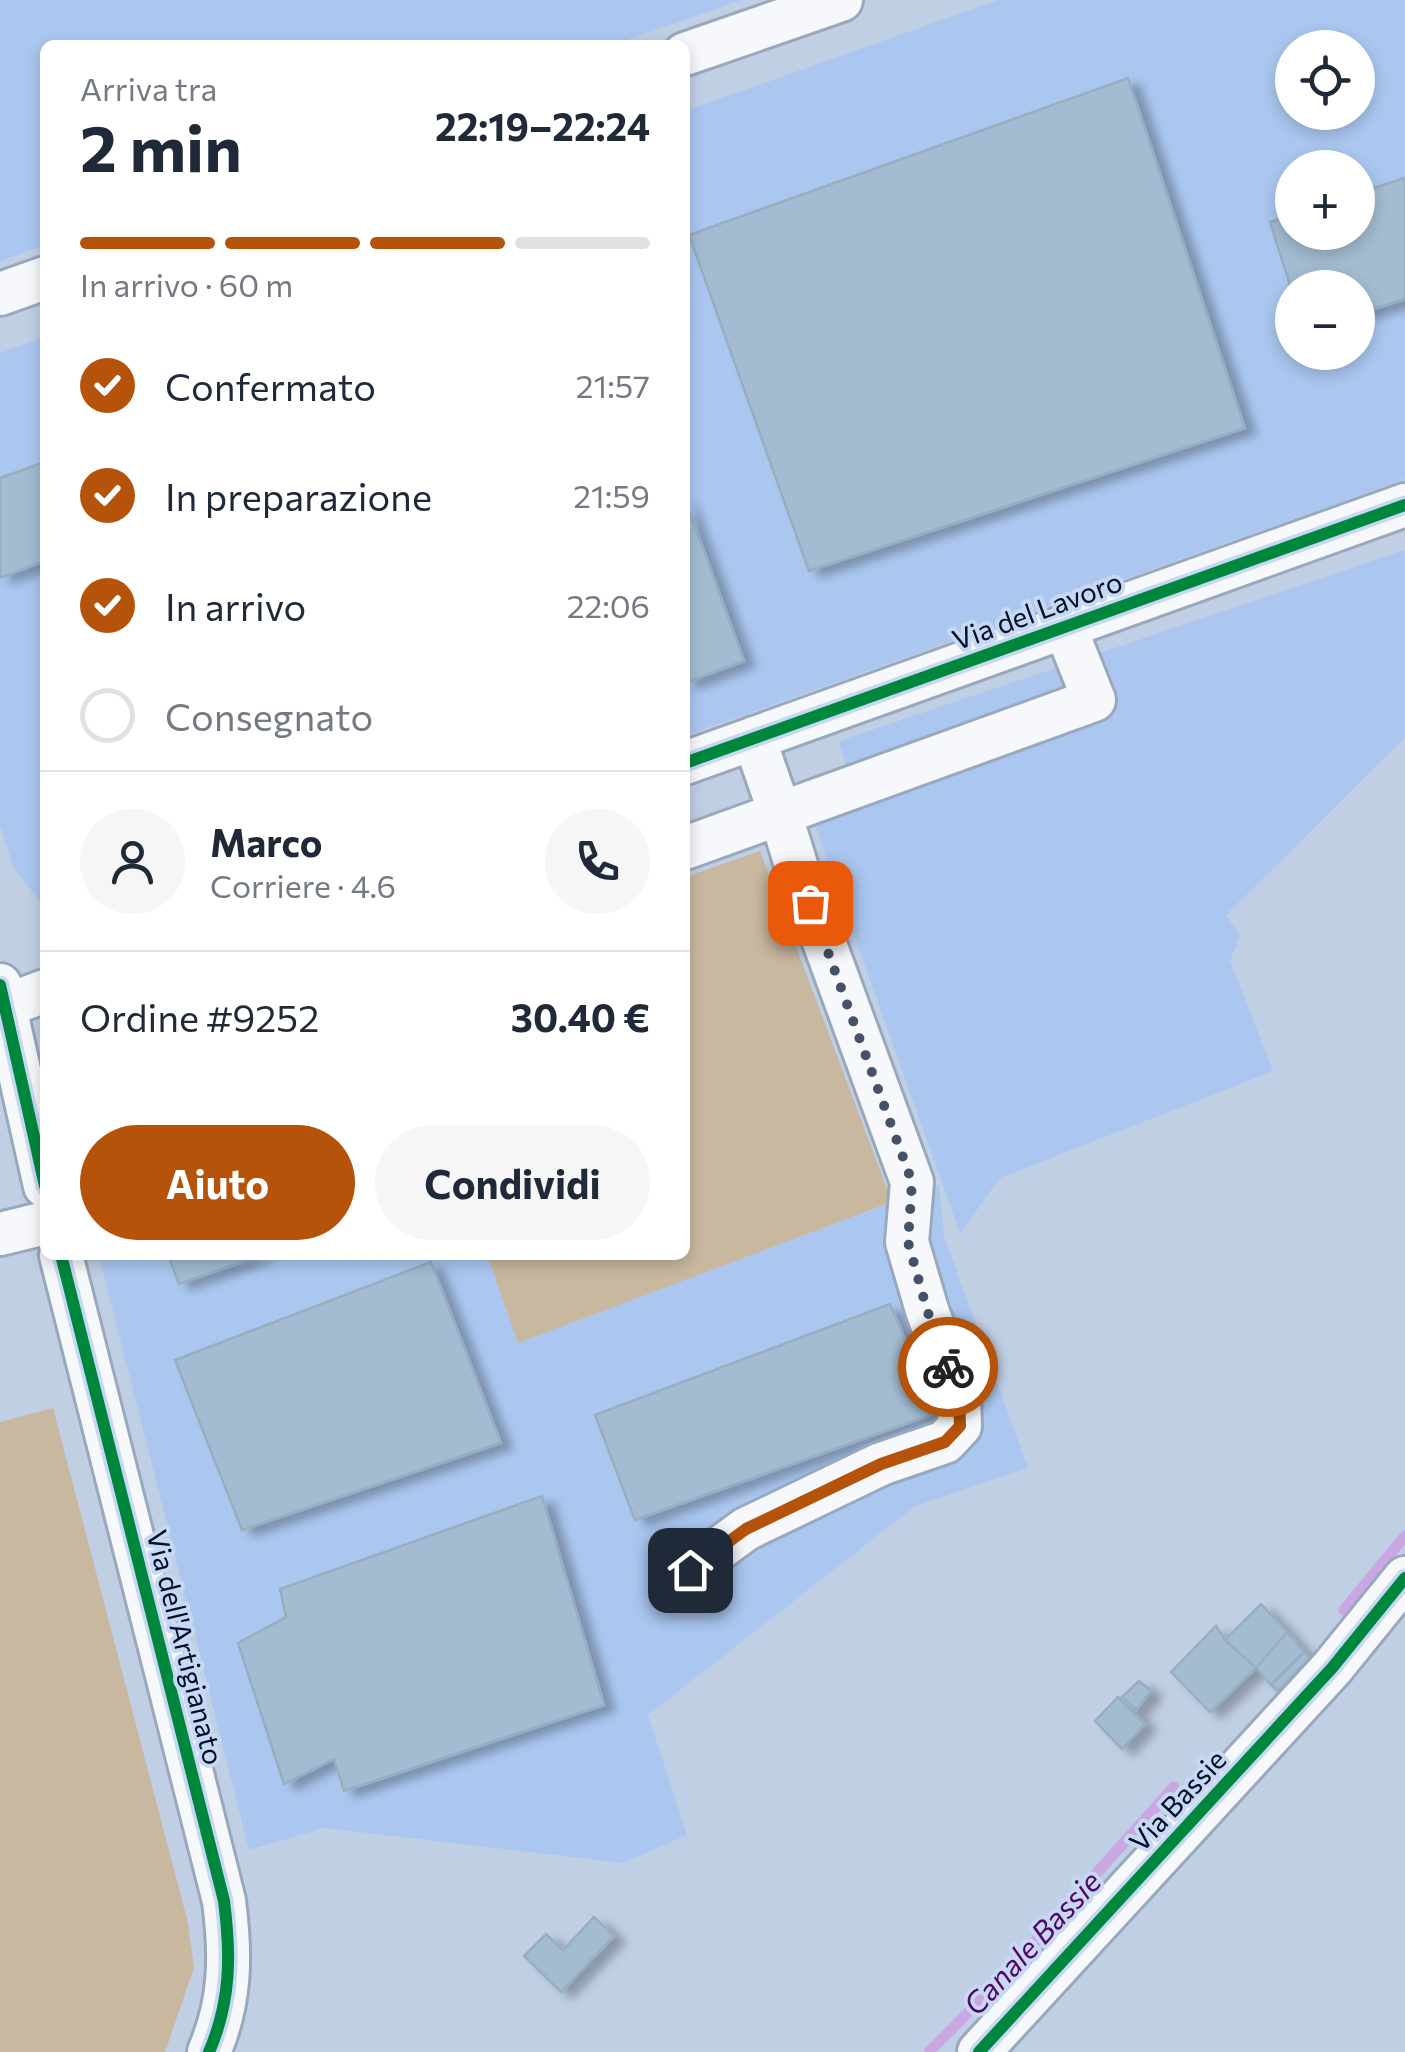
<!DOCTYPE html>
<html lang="it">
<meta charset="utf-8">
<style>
:root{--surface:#fff;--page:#f6f6f7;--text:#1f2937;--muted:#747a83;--line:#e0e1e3;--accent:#b45309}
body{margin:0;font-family:Commissioner,sans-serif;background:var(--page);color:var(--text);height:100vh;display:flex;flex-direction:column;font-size:38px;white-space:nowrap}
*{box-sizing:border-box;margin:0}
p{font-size:32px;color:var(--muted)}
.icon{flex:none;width:55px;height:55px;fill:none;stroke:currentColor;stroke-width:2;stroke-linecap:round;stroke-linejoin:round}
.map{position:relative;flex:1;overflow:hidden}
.sheet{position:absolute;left:40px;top:40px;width:650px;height:1220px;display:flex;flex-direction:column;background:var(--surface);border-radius:15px;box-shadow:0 5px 15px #0003}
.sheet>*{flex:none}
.buttons{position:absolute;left:1275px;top:30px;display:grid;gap:20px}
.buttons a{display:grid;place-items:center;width:100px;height:100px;border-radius:50%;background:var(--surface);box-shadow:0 5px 15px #0003;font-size:50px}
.pin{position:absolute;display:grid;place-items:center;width:85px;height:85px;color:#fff;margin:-42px;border-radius:20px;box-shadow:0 5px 15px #0006}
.courier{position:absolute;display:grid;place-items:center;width:100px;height:100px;margin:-50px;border:8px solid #b45309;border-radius:50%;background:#fff;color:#222;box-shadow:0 2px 12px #0007}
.headline em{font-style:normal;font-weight:700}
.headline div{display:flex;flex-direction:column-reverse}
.headline{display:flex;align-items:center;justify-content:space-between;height:170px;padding:0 40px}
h1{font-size:65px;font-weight:700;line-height:75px}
.bar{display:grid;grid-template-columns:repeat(4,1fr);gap:15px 10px;align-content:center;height:120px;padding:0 40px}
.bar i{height:12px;border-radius:8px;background:var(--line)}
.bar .active{background:var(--accent)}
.bar p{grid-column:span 4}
.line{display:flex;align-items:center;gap:25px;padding:0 40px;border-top:2px solid var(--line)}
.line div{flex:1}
.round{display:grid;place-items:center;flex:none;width:105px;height:105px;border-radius:52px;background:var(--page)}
ol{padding:0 40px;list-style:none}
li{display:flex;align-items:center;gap:30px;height:110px}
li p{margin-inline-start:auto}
li .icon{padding:10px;border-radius:50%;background:var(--accent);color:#fff;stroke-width:4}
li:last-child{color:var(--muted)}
li i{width:55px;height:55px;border:5px solid var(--line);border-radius:50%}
.cta{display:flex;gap:20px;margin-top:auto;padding:20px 40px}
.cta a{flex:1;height:115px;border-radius:60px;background:var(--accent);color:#fff;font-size:40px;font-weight:700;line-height:115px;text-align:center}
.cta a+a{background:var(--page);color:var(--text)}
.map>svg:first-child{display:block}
.built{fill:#abc7f0;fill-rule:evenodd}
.green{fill:#c8b89f}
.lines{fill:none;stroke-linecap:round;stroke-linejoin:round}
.stream{stroke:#caa7e3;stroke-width:11}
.building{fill:#a3bcd1;stroke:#98aec0;stroke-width:2.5;filter:url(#shadow)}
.minor-casing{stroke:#98a8bd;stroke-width:48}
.minor{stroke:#f6f8fb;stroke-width:42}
.cycleway-casing{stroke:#c6d8f3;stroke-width:19}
.cycleway{stroke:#00873e;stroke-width:12}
.done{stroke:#445268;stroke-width:10;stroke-dasharray:0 18}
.route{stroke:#b45309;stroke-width:12}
.labels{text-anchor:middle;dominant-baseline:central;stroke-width:8;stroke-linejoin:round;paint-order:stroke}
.street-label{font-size:28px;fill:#020f26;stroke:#c6d8f3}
.water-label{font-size:30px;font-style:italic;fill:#520666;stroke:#c6d8f3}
</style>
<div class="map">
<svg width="1405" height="2052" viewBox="0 0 1405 2052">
<defs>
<filter id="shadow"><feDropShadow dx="11" dy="6" stdDeviation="5" flood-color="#0004"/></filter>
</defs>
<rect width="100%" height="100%" fill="#c0cfe4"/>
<path class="built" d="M0,0H741L613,45H45V245L0,261Z
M998,0H1405V479L685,736V111ZM1292,48H1358V112H1292ZM1292,168H1358V232H1292ZM1292,288H1358V352H1292Z
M45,337V907L13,867L0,825V353Z
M1405,550V738L1226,915L1240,936L1230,961L1273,1071L1000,1178L960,1233L807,803L853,788L839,741Z
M939,1185L944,1236L1028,1468L915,1506L648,1715L687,1835L623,1863L324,1828L249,1850L99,1255H487L518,1342Z"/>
<path class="green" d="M760,851L892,1202L518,1343L487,1255H685V877Z
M53,1408L188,1923L194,1968L165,2052H0V1422Z"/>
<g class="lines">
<path class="stream" d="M1344,1610L1405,1536
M929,2052L1004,1976L1174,1787"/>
</g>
<path class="building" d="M1128,78L1245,428L809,571L689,235Z
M1405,178V299L1358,314V288H1292V291L1270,222L1292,215V232H1358V193Z
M45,462V561L0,578V478Z
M685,499L744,661L685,683Z
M168,1255H262L179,1284Z
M431,1262L501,1443L242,1530L175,1360Z
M890,1304L936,1413L635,1520L595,1415Z
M542,1496L604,1705L344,1791L334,1759L284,1784L238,1643L286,1617L280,1589Z
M1261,1604L1287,1632L1256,1668L1225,1640Z
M1216,1626L1225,1640L1256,1668L1210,1712L1171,1672Z
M1287,1632L1304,1652L1271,1685L1256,1668Z
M1304,1652L1310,1658L1278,1691L1271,1685Z
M1139,1681L1151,1691L1136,1710L1122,1697Z
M1118,1697L1145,1724L1122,1749L1095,1721Z
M594,1917L614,1936L561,1992L524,1956L546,1934L563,1950Z"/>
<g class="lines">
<g class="minor-casing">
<path id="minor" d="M685,54L841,0
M0,294L45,278
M685,763L1405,505
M685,848L1094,700L1065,627
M0,985L45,1186
M5,1006L45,991
M0,1234L45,1223
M61,1255L224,1901C231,1955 231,2001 209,2052
M690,1570L746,1529L881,1464L945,1442L960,1426L959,1398L927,1310L907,1242L912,1182L797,868L780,813L754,738
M979,2052L1332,1668L1405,1578"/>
</g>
<use href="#minor" class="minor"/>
<g class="cycleway-casing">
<path id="cycleway" d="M685,763L1405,505
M0,985L45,1186
M61,1255L224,1901C231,1955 231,2001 209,2052
M979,2052L1332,1668L1405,1578"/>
</g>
<use href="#cycleway" class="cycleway"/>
</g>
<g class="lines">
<path class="done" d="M810,903L912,1182L908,1242L927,1310L948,1367"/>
<path class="route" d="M690,1570L746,1529L881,1464L945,1442L960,1426L959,1398L948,1367"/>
</g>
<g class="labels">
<g class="street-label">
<text transform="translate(1037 610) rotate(-20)">Via del Lavoro</text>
<text transform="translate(186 1647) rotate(76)">Via dell'Artigianato</text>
<text transform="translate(1177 1800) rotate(-47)">Via Bassie</text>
</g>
<g class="water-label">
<text transform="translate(1031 1942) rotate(-47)">Canale Bassie</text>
</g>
</g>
</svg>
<div class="buttons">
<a><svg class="icon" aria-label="locate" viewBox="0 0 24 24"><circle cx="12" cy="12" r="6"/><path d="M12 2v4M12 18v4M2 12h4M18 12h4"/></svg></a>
<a>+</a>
<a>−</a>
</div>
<div class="pin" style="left:810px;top:903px;background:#ea580c"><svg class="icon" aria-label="bag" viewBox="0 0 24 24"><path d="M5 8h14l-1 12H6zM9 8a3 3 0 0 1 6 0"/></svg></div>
<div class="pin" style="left:690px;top:1570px;background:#1f2937"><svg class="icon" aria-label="home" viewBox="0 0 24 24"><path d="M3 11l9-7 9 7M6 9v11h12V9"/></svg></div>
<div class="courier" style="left:948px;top:1367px"><svg class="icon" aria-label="bike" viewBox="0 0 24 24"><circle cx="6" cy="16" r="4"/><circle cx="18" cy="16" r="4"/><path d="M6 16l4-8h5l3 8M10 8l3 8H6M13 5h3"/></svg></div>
<section class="sheet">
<div class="headline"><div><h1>2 min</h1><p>Arriva tra</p></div><em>22:19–22:24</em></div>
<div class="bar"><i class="active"></i><i class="active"></i><i class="active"></i><i></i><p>In arrivo · 60 m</p></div>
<ol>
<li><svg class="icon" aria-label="check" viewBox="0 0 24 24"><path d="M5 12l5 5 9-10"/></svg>Confermato<p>21:57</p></li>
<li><svg class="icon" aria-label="check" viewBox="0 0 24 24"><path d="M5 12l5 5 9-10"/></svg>In preparazione<p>21:59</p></li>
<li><svg class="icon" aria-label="check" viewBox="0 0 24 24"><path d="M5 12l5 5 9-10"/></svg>In arrivo<p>22:06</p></li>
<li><i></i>Consegnato</li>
</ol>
<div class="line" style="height:180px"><a class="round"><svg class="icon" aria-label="person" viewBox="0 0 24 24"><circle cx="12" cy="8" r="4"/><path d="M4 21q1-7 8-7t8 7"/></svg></a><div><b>Marco</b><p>Corriere · 4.6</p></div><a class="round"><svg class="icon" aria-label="phone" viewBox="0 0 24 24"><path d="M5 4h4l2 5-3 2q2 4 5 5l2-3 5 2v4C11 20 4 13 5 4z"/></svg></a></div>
<div class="line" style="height:130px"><div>Ordine #9252</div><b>30.40 €</b></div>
<div class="cta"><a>Aiuto</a><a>Condividi</a></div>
</section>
</div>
